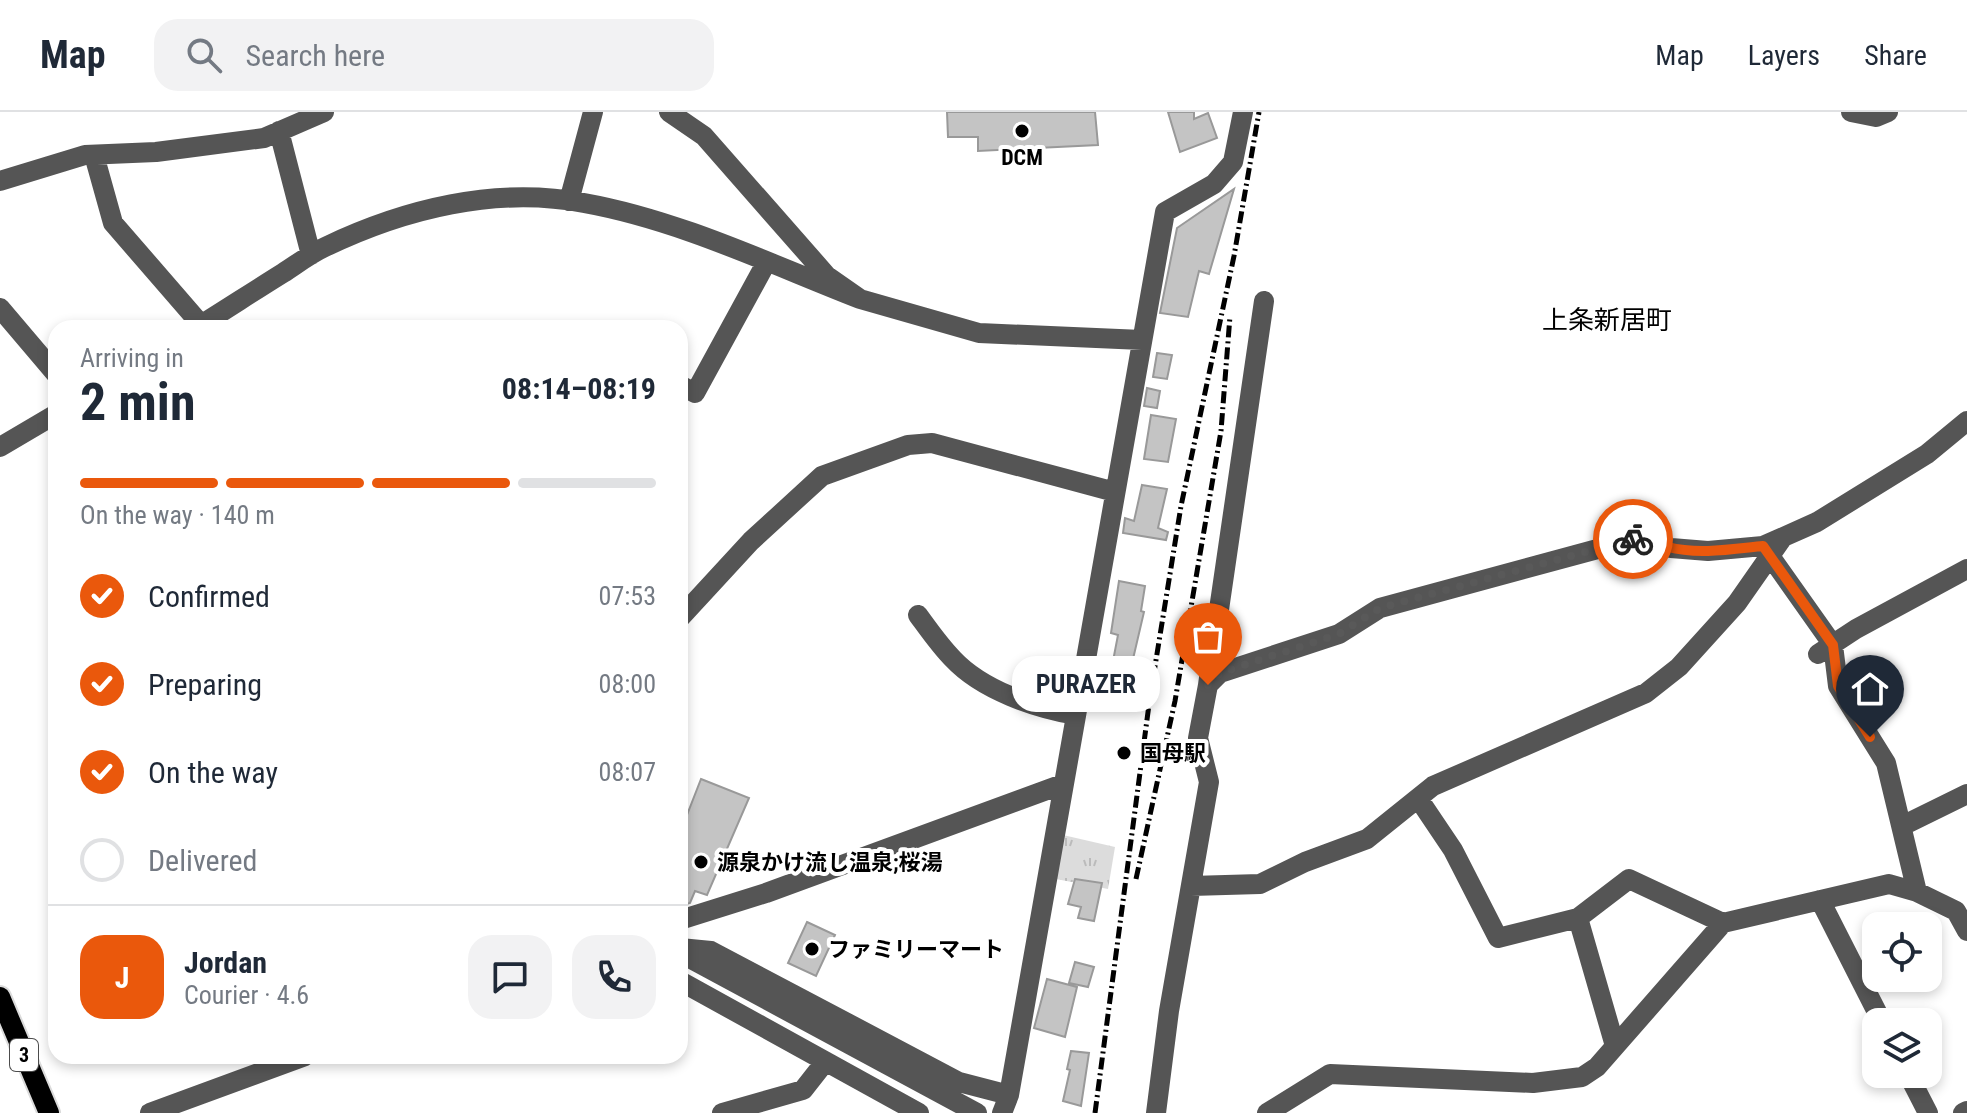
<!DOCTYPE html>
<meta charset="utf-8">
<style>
:root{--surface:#fff;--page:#f2f2f3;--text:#1f2937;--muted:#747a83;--line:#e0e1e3;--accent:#ea580c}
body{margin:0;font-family:"Roboto Condensed","Noto Sans JP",sans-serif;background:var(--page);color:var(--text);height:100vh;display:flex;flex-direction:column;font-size:30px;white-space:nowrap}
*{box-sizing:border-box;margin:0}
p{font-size:26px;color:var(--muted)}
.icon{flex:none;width:44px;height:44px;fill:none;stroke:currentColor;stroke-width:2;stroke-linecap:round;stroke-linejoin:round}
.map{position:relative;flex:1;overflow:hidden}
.sheet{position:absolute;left:48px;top:208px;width:640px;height:744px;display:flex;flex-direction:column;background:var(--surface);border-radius:24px;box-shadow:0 4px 12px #0003}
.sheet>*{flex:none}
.controls{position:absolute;left:1862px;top:800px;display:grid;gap:16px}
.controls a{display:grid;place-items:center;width:80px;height:80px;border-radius:16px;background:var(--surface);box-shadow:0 4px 12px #0003;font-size:40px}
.pin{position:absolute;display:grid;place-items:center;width:68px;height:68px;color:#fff;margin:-82px -34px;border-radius:50% 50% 50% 0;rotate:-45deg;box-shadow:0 0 8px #0007}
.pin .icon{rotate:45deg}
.courier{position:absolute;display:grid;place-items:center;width:80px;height:80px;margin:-40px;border:6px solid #ea580c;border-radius:50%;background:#fff;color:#222;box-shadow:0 2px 10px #0007}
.bubble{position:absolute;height:56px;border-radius:24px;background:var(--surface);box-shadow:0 4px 12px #0003;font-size:26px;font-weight:700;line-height:56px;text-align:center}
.headline em{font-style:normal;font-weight:700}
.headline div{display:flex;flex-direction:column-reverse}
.headline{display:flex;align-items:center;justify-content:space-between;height:136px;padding:0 32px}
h1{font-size:52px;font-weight:700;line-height:60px}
.bar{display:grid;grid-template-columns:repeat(4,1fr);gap:12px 8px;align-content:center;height:96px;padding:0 32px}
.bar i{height:10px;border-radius:6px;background:var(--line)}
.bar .on{background:var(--accent)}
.bar p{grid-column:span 4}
.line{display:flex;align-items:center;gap:20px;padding:0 32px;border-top:2px solid var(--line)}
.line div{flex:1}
.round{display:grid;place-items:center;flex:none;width:84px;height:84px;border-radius:24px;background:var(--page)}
ol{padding:0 32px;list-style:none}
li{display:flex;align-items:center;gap:24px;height:88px}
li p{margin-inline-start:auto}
li .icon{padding:8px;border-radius:50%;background:var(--accent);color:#fff;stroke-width:4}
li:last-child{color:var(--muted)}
li i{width:44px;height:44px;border:4px solid var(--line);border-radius:50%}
header{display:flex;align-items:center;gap:48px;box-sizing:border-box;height:112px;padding:0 40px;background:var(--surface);border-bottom:2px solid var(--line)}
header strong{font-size:38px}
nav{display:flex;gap:44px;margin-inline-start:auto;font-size:28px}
.search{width:560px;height:72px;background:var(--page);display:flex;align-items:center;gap:20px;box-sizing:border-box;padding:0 28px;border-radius:24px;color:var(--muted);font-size:30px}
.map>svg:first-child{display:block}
.park{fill:url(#park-tufts)}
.building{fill:#c4c4c4;stroke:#999;stroke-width:2}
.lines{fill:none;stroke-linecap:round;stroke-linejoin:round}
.major-casing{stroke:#dbdbdb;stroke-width:24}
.minor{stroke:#555;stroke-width:20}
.major{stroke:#000;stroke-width:20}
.rail{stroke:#000;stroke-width:5;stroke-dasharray:12 4 2 4;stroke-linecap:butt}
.done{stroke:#595959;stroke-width:8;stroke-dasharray:0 14.4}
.route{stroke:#ea580c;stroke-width:10}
.poi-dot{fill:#000;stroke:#fff;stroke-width:3}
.labels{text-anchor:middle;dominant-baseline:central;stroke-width:8;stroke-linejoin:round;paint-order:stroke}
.shield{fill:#fff;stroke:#4c4c4c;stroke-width:2}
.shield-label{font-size:20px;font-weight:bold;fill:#000}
.poi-label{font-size:22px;font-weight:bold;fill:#000;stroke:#fff;text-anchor:start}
.quarter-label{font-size:26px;fill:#000;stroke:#fff}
</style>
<header>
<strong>Map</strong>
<div class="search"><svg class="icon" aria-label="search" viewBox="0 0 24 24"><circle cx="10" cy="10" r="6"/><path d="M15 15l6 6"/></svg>Search here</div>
<nav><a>Map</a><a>Layers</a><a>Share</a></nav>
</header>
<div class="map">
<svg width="1967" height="1001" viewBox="0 0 1967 1001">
<defs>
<pattern id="park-tufts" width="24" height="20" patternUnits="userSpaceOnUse" patternTransform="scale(2)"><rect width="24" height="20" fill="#dcdcdc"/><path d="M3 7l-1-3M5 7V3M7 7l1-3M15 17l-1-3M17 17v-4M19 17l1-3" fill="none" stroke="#bbb"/></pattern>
</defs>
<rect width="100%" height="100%" fill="#fff"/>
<path class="park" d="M1063,723L1115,735L1108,777L1056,767Z"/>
<path class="building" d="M947,0H1095L1098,33L978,39V25H948Z
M1168,0H1194V7L1208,1L1217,26L1180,40Z
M1234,77L1209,162L1199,159L1188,205L1160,201L1177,116Z
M1157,241L1172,243L1167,267L1153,265Z
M1147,276L1160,279L1157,296L1144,294Z
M1151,303L1176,307L1168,350L1144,347Z
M1142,373L1167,377L1158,416L1168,420L1166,428L1123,421L1125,406L1134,409Z
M1119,469L1145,474L1141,499L1144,500L1133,547L1137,548L1131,574L1109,570L1118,523L1111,521Z
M701,667L749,686L707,783L695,779L690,791L680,794V721Z
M1075,767L1102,771L1094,809L1078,806L1081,795L1068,792Z
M807,810L835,823L816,864L788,851Z
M1075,850L1094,855L1088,875L1069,871Z
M1047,867L1077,875L1065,925L1034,916Z
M1071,939L1089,941L1081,994L1063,989L1070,958L1067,957Z"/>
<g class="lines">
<g class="major-casing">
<path id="major" d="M0,885L49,1001"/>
</g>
<path class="minor" d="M669,0L704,24L827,164L860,187L979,221L1142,228
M1851,0L1876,5L1888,0
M279,19L311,143
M94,43L113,111L204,216
M0,69L85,43L156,40L264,26L324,0
M569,89L593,0
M0,196L56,262
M196,216C225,198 254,179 283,161C297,152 310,142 325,135C404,97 496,74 584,91C679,108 770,152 860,187
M680,273L695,281L766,151
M0,335L56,302
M1763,434L1833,533L1838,574L1886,651L1917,780
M918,503C929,518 940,534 953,547C982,578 1035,596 1076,603
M680,506L751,429L822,364L908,333L932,331L1115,380
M1818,542L1856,517L1967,457
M1208,573L1264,189
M1418,686L1453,738L1498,826L1578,806L1629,767L1723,811
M1902,714L1967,682
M1191,774L1260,772L1305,750L1367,727L1433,674L1646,581L1679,555L1737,491L1781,428
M1820,788L1882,910
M1578,806L1615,934
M680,808L766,781L1063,672
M680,836L711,839L959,970L1009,983
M680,841L977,1001
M680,869L919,1001
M1908,962L1928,1001
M150,1001L305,944
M722,1001L803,978L825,950
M1002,1001L1009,983L1165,100L1214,72L1233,50L1243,0
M1156,1001L1169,899L1209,670L1198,626L1208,573L1220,561L1339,522L1380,496L1642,425L1671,436L1708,439L1763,434L1817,410L1927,342L1967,309
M1267,1001L1330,962L1533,971L1582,965L1597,955L1723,811L1889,772L1917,780L1956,799L1967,819
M1963,1001L1967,999"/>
<use href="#major" class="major"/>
<path class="rail" d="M1136,767L1175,589L1221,319L1230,204
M1095,1001L1150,585L1181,394L1234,144L1259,0"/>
</g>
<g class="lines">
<path class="done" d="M1208,573L1220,561L1339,522L1380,496L1633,427"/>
<path class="route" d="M1633,427C1646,424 1655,431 1668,435C1698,443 1733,437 1763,434L1833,533L1838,574L1870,625"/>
</g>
<g class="poi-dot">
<circle cx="1022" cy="19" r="8"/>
<circle cx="1124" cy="641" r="8"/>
<circle cx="701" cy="750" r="8"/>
<circle cx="812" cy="837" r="8"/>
</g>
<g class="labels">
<rect class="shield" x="10" y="927" width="28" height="32" rx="6"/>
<g class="shield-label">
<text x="24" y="943">3</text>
</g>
<g class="poi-label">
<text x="1022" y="45" text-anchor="middle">DCM</text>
<text x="1140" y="641">国母駅</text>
<text x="717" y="750">源泉かけ流し温泉;桜湯</text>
<text x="828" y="837">ファミリーマート</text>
</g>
<g class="quarter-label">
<text x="1607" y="208">上条新居町</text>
</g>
</g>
</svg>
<div class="controls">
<a><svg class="icon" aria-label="locate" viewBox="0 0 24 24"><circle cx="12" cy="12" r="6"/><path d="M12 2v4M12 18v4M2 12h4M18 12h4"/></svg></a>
<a><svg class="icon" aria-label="layers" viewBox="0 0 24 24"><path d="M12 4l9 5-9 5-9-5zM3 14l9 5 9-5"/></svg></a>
</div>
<div class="pin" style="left:1208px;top:573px;background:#ea580c"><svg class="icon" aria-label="bag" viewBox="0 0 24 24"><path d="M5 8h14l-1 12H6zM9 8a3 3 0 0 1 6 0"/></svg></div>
<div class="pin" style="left:1870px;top:625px;background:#1f2937"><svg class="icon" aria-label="home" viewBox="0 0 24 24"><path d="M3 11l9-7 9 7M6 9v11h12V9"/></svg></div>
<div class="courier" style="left:1633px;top:427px"><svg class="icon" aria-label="bike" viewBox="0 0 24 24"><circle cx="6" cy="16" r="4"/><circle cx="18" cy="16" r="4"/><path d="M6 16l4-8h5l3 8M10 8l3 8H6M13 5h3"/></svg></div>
<div class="bubble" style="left:1012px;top:544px;width:148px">PURAZER</div>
<section class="sheet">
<div class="headline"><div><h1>2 min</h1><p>Arriving in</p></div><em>08:14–08:19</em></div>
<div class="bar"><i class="on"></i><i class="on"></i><i class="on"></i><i></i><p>On the way · 140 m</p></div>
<ol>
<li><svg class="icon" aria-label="check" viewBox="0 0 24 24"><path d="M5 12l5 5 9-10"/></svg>Confirmed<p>07:53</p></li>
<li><svg class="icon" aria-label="check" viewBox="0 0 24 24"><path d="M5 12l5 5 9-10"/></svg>Preparing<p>08:00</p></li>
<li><svg class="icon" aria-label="check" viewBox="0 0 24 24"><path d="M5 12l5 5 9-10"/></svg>On the way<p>08:07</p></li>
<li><i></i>Delivered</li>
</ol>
<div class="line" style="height:144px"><b class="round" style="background:var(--accent);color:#fff">J</b><div><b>Jordan</b><p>Courier · 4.6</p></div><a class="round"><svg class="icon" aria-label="chat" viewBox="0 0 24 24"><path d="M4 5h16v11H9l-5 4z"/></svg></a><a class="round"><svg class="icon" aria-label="phone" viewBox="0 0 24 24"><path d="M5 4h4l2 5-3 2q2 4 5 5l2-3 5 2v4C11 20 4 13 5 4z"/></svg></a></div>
</section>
</div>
